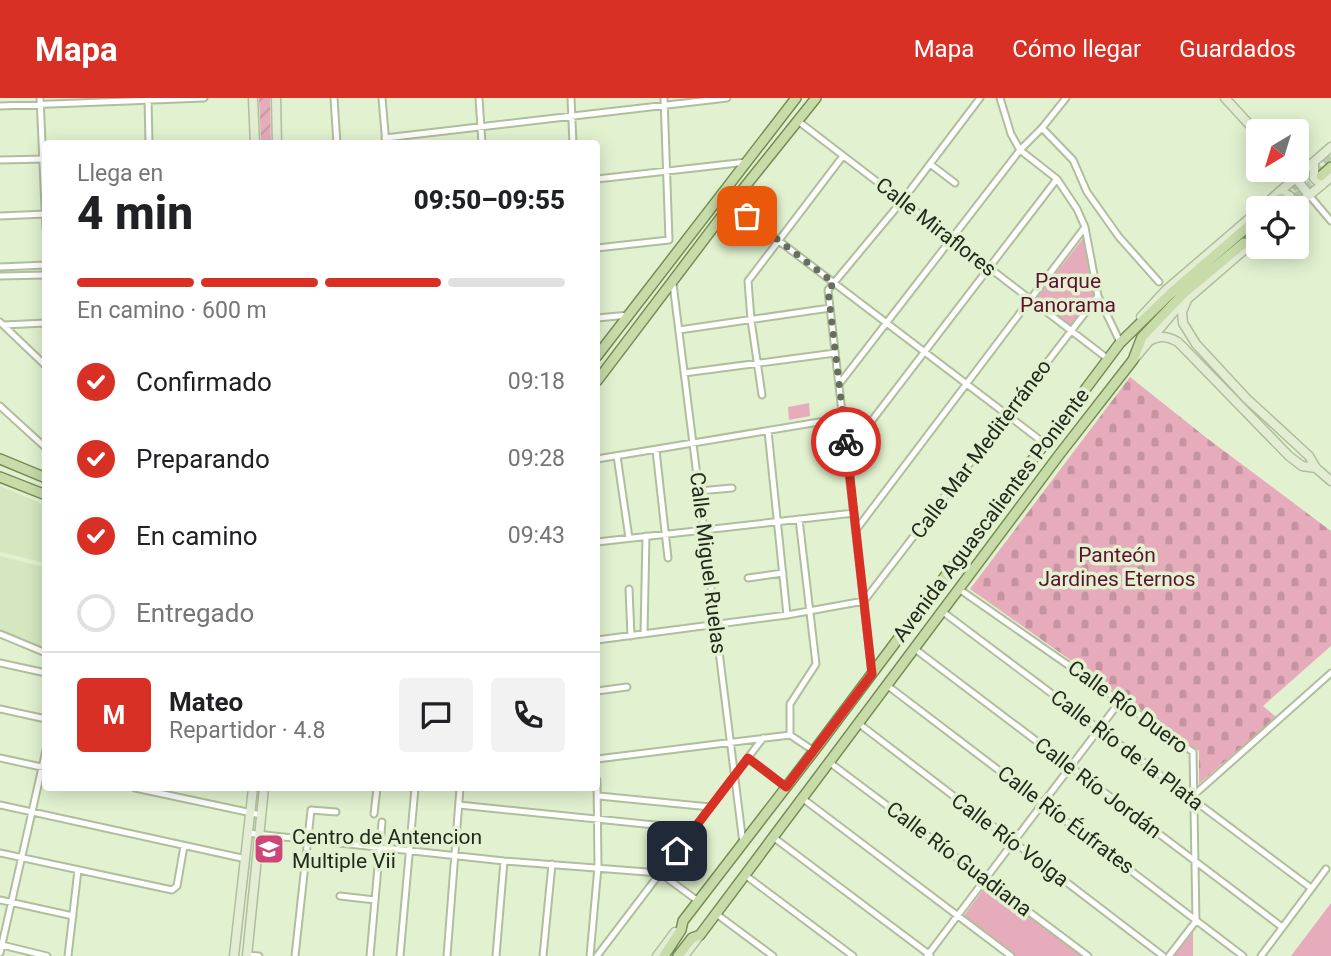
<!DOCTYPE html>
<html lang="es">
<meta charset="utf-8">
<style>
:root{--surface:#fff;--page:#f2f2f2;--text:#202124;--muted:#757577;--line:#e0e0e0;--accent:#d93025}
body{margin:0;font-family:Roboto,sans-serif;background:var(--page);color:var(--text);height:100vh;display:flex;flex-direction:column;font-size:26px;white-space:nowrap}
*{box-sizing:border-box;margin:0}
p{font-size:23px;color:var(--muted)}
.icon{flex:none;width:38px;height:38px;fill:none;stroke:currentColor;stroke-width:2;stroke-linecap:round;stroke-linejoin:round}
.map{position:relative;flex:1;overflow:hidden}
.side{position:absolute;left:42px;top:42px;width:558px;height:651px;display:flex;flex-direction:column;background:var(--surface);border-radius:7px;box-shadow:0 4px 18px #0003}
.side>*{flex:none}
.needle{width:46px;rotate:218deg}
.buttons{position:absolute;left:1246px;top:21px;display:grid;gap:14px}
.buttons a{display:grid;place-items:center;width:63px;height:63px;border-radius:7px;background:var(--surface);box-shadow:0 4px 18px #0003;font-size:35px}
.pin{position:absolute;display:grid;place-items:center;width:60px;height:60px;color:#fff;margin:-30px;border-radius:14px;box-shadow:0 4px 10px #0006}
.courier{position:absolute;display:grid;place-items:center;width:70px;height:70px;margin:-35px;border:5px solid #d93025;border-radius:50%;background:#fff;color:#222;box-shadow:0 2px 9px #0007}
.summary em{font-style:normal;font-weight:800}
.summary div{display:flex;flex-direction:column-reverse}
.summary{display:flex;align-items:center;justify-content:space-between;height:119px;padding:0 35px}
h1{font-size:46px;font-weight:800;line-height:52px}
.bar{display:grid;grid-template-columns:repeat(4,1fr);gap:10px 7px;align-content:center;height:84px;padding:0 35px}
.bar i{height:9px;border-radius:5px;background:var(--line)}
.bar .selected{background:var(--accent)}
.bar p{grid-column:span 4}
.line{display:flex;align-items:center;gap:18px;padding:0 35px;border-top:2px solid var(--line)}
.line div{flex:1}
.round{display:grid;place-items:center;flex:none;width:74px;height:74px;border-radius:7px;background:var(--page)}
ol{padding:0 35px;list-style:none}
li{display:flex;align-items:center;gap:21px;height:77px}
li p{margin-inline-start:auto}
li .icon{padding:7px;border-radius:50%;background:var(--accent);color:#fff;stroke-width:4}
li:last-child{color:var(--muted)}
li i{width:38px;height:38px;border:4px solid var(--line);border-radius:50%}
header{display:flex;align-items:center;gap:42px;box-sizing:border-box;height:98px;padding:0 35px;background:var(--accent);color:#fff}
header strong{font-size:33px}
nav{display:flex;gap:38px;margin-inline-start:auto;font-size:24px}
.map>svg:first-child{display:block}
.built{fill:#d4e7bf}
.green{fill:#e7acbc}
.cemetery{fill:url(#cemetery-stones)}
.garden{fill:url(#garden-furrows)}
.lines{fill:none;stroke-linecap:round;stroke-linejoin:round}
.primary-tunnel{stroke:#bccaac;stroke-width:9;stroke-dasharray:9 4.5;stroke-linecap:butt}
.street-casing{stroke:#afbe9d;stroke-width:9}
.secondary-casing{stroke:#afbe9d;stroke-width:11}
.primary-casing{stroke:#758e53;stroke-width:12}
.street{stroke:#fff;stroke-width:5}
.secondary{stroke:#e3edd4;stroke-width:8}
.primary{stroke:#c7dca9;stroke-width:9}
.done{stroke:#666f5b;stroke-width:7;stroke-dasharray:0 12.6}
.route{stroke:#d93025;stroke-width:9}
.labels{text-anchor:middle;dominant-baseline:central;stroke-width:7;stroke-linejoin:round;paint-order:stroke}
.street-label{font-size:21px;fill:#23291c;stroke:#e2f2d0}
.park-label{font-size:21px;fill:#601032;stroke:#e2f2d0}
.poi-label{font-size:21px;fill:#23291c;stroke:#e2f2d0;text-anchor:start}
</style>
<header>
<strong>Mapa</strong>
<nav><a>Mapa</a><a>Cómo llegar</a><a>Guardados</a></nav>
</header>
<div class="map">
<svg width="1331" height="858" viewBox="0 0 1331 858">
<defs>
<pattern id="cemetery-stones" width="16" height="16" patternUnits="userSpaceOnUse" patternTransform="scale(1.75)"><rect width="16" height="16" fill="#e7acbc"/><path d="M2 7V4a2 2 0 0 1 4 0v3zM10 15v-3a2 2 0 0 1 4 0v3z" fill="#c694a1"/></pattern>
<pattern id="garden-furrows" width="10" height="10" patternUnits="userSpaceOnUse" patternTransform="scale(1.75)"><rect width="10" height="10" fill="#e7acbc"/><path d="M-1 1l2-2M0 10L10 0M9 11l2-2" fill="none" stroke="#c694a1"/></pattern>
</defs>
<rect width="100%" height="100%" fill="#e2f2d0"/>
<path class="built" d="M0,388L43,406L45,465L0,454Z
M0,458L44,469L45,550L0,532Z"/>
<path class="green" d="M1084,139L1095,198L1070,230L1035,202Z
M809,305L810,318L789,322L788,309Z
M988,785L1083,858H1016L963,819Z
M1331,805V858H1291Z
M1193,832V858H1173Z"/>
<path class="cemetery" d="M1130,279L1208,341L1331,433V548L1263,608L1276,619L1199,686V653L970,491Z"/>
<path class="garden" d="M259,0H270L271,45L261,44Z"/>
<g class="lines">
<path class="primary-tunnel" d="M1282,99L1331,56
M1284,110L1321,78
M1244,145L1258,132"/>
<g class="street-casing">
<path id="street" d="M40,0L46,131
M148,0L149,46
M334,0L337,46
M382,0L386,46
M479,0L482,46
M571,0L573,46
M664,0L669,142
M1000,0L1011,36L1020,52L1057,81L1077,111L1085,129L1098,198L1120,244
M0,8L204,0
M798,23L1108,261
M1042,30L1073,62L1087,94L1119,139L1159,184
M385,40L727,0
M0,62L46,61
M930,66L955,85
M597,81L747,64
M1309,97L1331,123
M720,98L1044,345
M0,118L46,116
M597,150L669,142
M0,169L46,167
M0,178L46,177
M673,186L743,745
M597,220L629,217
M0,224L46,268
M3,227L46,225
M679,232L830,210
M684,275L835,255
M840,285L1020,52L1042,30L1066,0
M762,297L751,222L748,183L843,58
M0,308L46,350
M768,333L787,517
M656,352L668,460
M847,355L1057,81
M617,358L629,440
M597,361L843,320
M699,393L732,390
M856,432L1085,129
M597,444L854,415
M748,480L783,475
M629,491L631,538
M959,491L1193,654L1196,823L1169,858
M943,514L1311,790
M0,536L46,555
M644,536L646,438
M597,542L787,517L864,503L1098,198
M915,551L1282,829
M0,565L46,575
M872,576L828,192L902,103L980,0
M888,588L1243,858
M597,593L627,589
M0,611L46,621
M858,625L1163,858
M790,637V606L816,566L799,421
M0,660L46,670
M748,660L786,689
M597,661L790,637L814,653
M829,664L1088,858
M135,690L261,717
M1194,697L1331,575
M599,698L710,709
M802,700L1011,858
M0,707L246,761
M459,707L694,731
M374,716L377,690
M248,735L504,763L660,775L698,803
M773,739L930,857
M0,755L172,792L177,788L184,748
M745,777L853,858
M340,798L375,802
M0,802L73,818
M715,815L773,858
M2,847L47,858
M0,855L46,652
M247,857L259,858
M68,858L78,772
M295,858L311,712L336,714
M370,858L382,724
M400,858L415,690
M447,858L460,690
M496,858L504,763
M543,858L552,766
M590,858L598,769L597,682
M597,858L763,640
M927,858L1121,602
M1261,858L1326,771"/>
</g>
<g class="secondary-casing">
<path id="secondary" d="M253,0L255,46
M276,0L277,46
M1225,0L1258,36
M1314,65V80L1322,87
M1289,72L1309,97
M1280,93L1290,98L1291,110
M1261,110L1331,49
M1294,110L1331,79
M1187,202L1182,214L1183,225L1196,246L1246,300L1309,358L1316,370L1331,383
M1141,219L1166,192L1258,113
M1149,243C1160,237 1167,238 1178,244L1289,358L1302,368L1316,370
M1135,260L1177,210L1258,140
M234,858L253,690
M247,858L264,690
M657,858L675,834
M684,858L700,837"/>
</g>
<g class="primary-casing">
<path id="primary" d="M1321,78L1331,69
M1269,110L1281,100
M597,258L796,0
M597,283L731,106L816,0
M0,361L46,380
M0,379L46,397
M664,858L681,832L683,823L814,653L1120,245L1170,196L1258,120
M678,858L692,840L700,837L1059,357L1133,262L1142,239L1184,195L1244,145"/>
</g>
<use href="#street" class="street"/>
<use href="#secondary" class="secondary"/>
<use href="#primary" class="primary"/>
</g>
<g class="lines">
<path class="done" d="M747,118L834,185L828,192L846,344"/>
<path class="route" d="M677,753L748,660L786,689L872,576L846,344"/>
</g>
<defs>
<g id="school-square" transform="scale(1.575)"><rect x="-9" y="-9" width="18" height="18" rx="4" fill="#cf4479" stroke="#e2f2d0"/><path d="M0-5L7-2L0 1L-7-2ZM-4 1L0 2.5L4 1V4Q0 6-4 4Z" fill="#fff"/></g>
</defs>
<g fill-rule="evenodd">
<use href="#school-square" x="269" y="751"/>
</g>
<g class="labels">
<g class="street-label">
<text transform="translate(936 129) rotate(38)">Calle Miraflores</text>
<text transform="translate(981 351) rotate(-53)">Calle Mar Mediterráneo</text>
<text transform="translate(991 417) rotate(-53)">Avenida Aguascalientes Poniente</text>
<text transform="translate(708 465) rotate(83)">Calle Miguel Ruelas</text>
<text transform="translate(1128 609) rotate(36)">Calle Río Duero</text>
<text transform="translate(1127 652) rotate(37)">Calle Río de la Plata</text>
<text transform="translate(1098 690) rotate(37)">Calle Río Jordán</text>
<text transform="translate(1066 722) rotate(37)">Calle Río Éufrates</text>
<text transform="translate(1010 742) rotate(37)">Calle Río Volga</text>
<text transform="translate(959 761) rotate(37)">Calle Río Guadiana</text>
</g>
<g class="park-label">
<text x="1068" y="183">Parque<tspan x="1068" dy="24">Panorama</tspan></text>
<text x="1117" y="457">Panteón<tspan x="1117" dy="24">Jardines Eternos</tspan></text>
</g>
<g class="poi-label">
<text x="292" y="739">Centro de Antencion<tspan x="292" dy="24">Multiple Vii</tspan></text>
</g>
</g>
</svg>
<div class="buttons">
<a><svg class="needle" viewBox="-14 -14 28 28"><path d="M0-13l5 13h-10z" fill="#e53935"/><path d="M0 13l5-13h-10z" fill="#757577"/></svg></a>
<a><svg class="icon" aria-label="locate" viewBox="0 0 24 24"><circle cx="12" cy="12" r="6"/><path d="M12 2v4M12 18v4M2 12h4M18 12h4"/></svg></a>
</div>
<div class="pin" style="left:747px;top:118px;background:#ea580c"><svg class="icon" aria-label="bag" viewBox="0 0 24 24"><path d="M5 8h14l-1 12H6zM9 8a3 3 0 0 1 6 0"/></svg></div>
<div class="pin" style="left:677px;top:753px;background:#1f2937"><svg class="icon" aria-label="home" viewBox="0 0 24 24"><path d="M3 11l9-7 9 7M6 9v11h12V9"/></svg></div>
<div class="courier" style="left:846px;top:344px"><svg class="icon" aria-label="bike" viewBox="0 0 24 24"><circle cx="6" cy="16" r="4"/><circle cx="18" cy="16" r="4"/><path d="M6 16l4-8h5l3 8M10 8l3 8H6M13 5h3"/></svg></div>
<section class="side">
<div class="summary"><div><h1>4 min</h1><p>Llega en</p></div><em>09:50–09:55</em></div>
<div class="bar"><i class="selected"></i><i class="selected"></i><i class="selected"></i><i></i><p>En camino · 600 m</p></div>
<ol>
<li><svg class="icon" aria-label="check" viewBox="0 0 24 24"><path d="M5 12l5 5 9-10"/></svg>Confirmado<p>09:18</p></li>
<li><svg class="icon" aria-label="check" viewBox="0 0 24 24"><path d="M5 12l5 5 9-10"/></svg>Preparando<p>09:28</p></li>
<li><svg class="icon" aria-label="check" viewBox="0 0 24 24"><path d="M5 12l5 5 9-10"/></svg>En camino<p>09:43</p></li>
<li><i></i>Entregado</li>
</ol>
<div class="line" style="height:126px"><b class="round" style="background:var(--accent);color:#fff">M</b><div><b>Mateo</b><p>Repartidor · 4.8</p></div><a class="round"><svg class="icon" aria-label="chat" viewBox="0 0 24 24"><path d="M4 5h16v11H9l-5 4z"/></svg></a><a class="round"><svg class="icon" aria-label="phone" viewBox="0 0 24 24"><path d="M5 4h4l2 5-3 2q2 4 5 5l2-3 5 2v4C11 20 4 13 5 4z"/></svg></a></div>
</section>
</div>
